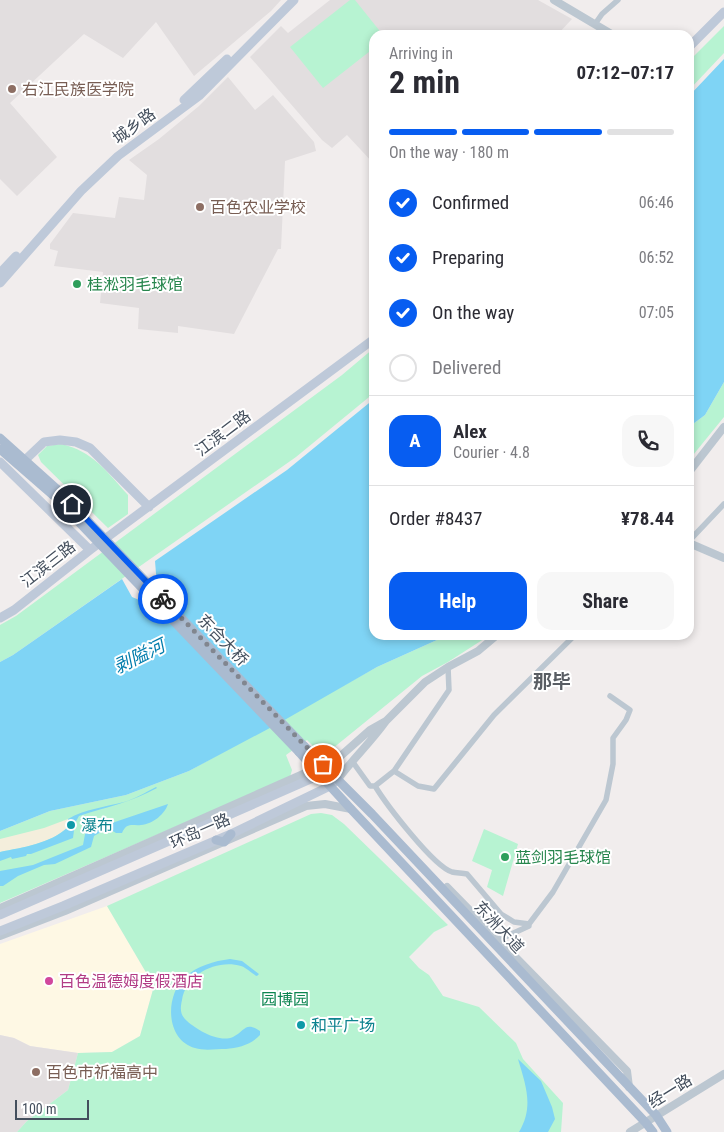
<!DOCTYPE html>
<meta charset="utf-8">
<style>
:root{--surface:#fff;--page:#f7f7f7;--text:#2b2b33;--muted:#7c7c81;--line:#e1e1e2;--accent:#075df1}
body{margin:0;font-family:"Roboto Condensed","Noto Sans SC",sans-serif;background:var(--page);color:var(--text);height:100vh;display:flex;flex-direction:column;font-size:19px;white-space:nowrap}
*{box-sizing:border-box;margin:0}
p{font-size:16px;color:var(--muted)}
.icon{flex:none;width:28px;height:28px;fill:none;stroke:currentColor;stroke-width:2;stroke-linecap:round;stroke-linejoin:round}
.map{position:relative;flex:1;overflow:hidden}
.sheet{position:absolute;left:369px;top:30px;width:325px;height:610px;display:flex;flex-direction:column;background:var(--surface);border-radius:15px;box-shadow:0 2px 8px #0003}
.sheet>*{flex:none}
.scale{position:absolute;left:15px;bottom:12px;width:74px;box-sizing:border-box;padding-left:5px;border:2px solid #444f5d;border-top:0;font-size:14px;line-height:18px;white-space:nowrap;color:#444f5d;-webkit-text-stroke:4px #fff;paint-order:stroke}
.pin{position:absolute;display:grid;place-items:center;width:42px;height:42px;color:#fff;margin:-21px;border:2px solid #fff;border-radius:50%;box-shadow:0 1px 5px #0007}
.courier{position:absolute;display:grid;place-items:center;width:50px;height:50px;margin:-25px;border:4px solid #075df1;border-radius:50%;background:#fff;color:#222;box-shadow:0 1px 6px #0007}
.overview em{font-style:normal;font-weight:700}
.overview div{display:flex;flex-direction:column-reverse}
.overview{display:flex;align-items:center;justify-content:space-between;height:85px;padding:0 20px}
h1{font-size:32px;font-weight:700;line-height:38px}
.bar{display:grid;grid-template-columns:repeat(4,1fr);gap:8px 5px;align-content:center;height:60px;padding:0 20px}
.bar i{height:6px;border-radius:4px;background:var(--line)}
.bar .current{background:var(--accent)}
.bar p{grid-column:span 4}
.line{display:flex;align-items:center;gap:12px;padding:0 20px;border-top:1px solid var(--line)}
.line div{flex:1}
.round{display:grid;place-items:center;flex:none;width:52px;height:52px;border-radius:15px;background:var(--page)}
ol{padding:0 20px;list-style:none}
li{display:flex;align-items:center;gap:15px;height:55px}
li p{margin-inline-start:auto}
li .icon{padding:5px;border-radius:50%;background:var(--accent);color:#fff;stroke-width:4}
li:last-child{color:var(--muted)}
li i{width:28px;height:28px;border:2px solid var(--line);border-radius:50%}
.button{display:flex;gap:10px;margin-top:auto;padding:10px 20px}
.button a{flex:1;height:58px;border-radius:15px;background:var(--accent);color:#fff;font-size:20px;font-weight:700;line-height:58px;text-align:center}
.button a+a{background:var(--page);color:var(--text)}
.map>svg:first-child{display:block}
.commercial{fill:#fef8e4}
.education{fill:#e2dedf}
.green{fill:#b7f3d2}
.sand{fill:#f4eedc}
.water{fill:#7fd4f5}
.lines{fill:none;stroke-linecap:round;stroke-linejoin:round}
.minor{stroke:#bcc7d1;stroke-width:5.5}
.tertiary{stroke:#bcc7d1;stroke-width:8}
.secondary{stroke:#bec9d9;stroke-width:9}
.primary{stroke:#aabbd0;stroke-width:9}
.primary-bridge{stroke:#aabbd0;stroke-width:9}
.done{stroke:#81868f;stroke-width:5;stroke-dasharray:0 9}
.route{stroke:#075df1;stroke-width:6}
.education-dot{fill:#8d6e63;stroke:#fff;stroke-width:2}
.leisure-dot{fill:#2e9e5b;stroke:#fff;stroke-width:2}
.culture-dot{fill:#0f9aa8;stroke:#fff;stroke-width:2}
.hotel-dot{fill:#d1479c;stroke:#fff;stroke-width:2}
.labels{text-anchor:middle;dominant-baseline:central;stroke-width:4;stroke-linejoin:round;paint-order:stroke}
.education-label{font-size:16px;fill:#785e54;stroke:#fff;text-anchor:start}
.street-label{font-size:16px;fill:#444f5d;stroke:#fff}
.leisure-label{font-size:16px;fill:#27864d;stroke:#fff;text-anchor:start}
.culture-label{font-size:16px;fill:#0d838f;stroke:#fff;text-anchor:start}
.hotel-label{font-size:16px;fill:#b23c85;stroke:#fff;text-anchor:start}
.park-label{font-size:16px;fill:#0d8551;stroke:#fff}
.water-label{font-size:18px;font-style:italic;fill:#017cac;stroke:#fff}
.quarter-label{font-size:19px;font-weight:bold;fill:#595d63;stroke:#fff}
</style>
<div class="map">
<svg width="724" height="1132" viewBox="0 0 724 1132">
<rect width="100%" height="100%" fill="#f1eded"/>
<path class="commercial" d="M107,906L154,986L140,1036L112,1052L78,1053L30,1046L14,1038L0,1035V944Z"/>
<path class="education" d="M0,0H281L271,11L194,76L156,22L123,58L84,34L10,103L57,157L17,196L0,179Z
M330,0H538L572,19L557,35H374V164L347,135L332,148L322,140L250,57L281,26L288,33Z
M228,77L255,110L273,95L314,142L316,151L285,161L281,249H278L234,334L178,326V333L138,329L139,308L100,303L103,272L54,266L58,251L50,249V244L73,213L115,218L119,197L144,200L147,175L129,160L159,139L199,106Z
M0,1035L14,1038L30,1046L78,1053L68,1090L27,1121L17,1132H0Z"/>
<path class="green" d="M350,0H355L383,35H374V48L323,88L290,47Z
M724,26V53L689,90V61Z
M374,348V393L296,457L13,655L0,662V625L16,616L342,375Z
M724,382V417L689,460V427L705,415Z
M61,444C93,451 107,472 128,495V514L108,528L41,462L38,455L47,446Z
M448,635H490L448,662L422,676L327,753L319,752L307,740L286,755L292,770L290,777L0,903V831L50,811L126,795L189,771L377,667Z
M321,813L332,815L344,824L448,925L434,932L409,957L419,968L429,975L443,996L479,1007L516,1043L523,1059L563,1103L561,1132H17L27,1121L68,1090L78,1053L112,1052L140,1036L154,986L107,906L311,814Z
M484,829L518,844L503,896L487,887L492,870L472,861Z"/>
<path class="sand" d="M68,819V827C50,844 24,847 0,852V839L44,828Z"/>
<path class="water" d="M724,59V382L705,415L689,427V96Z
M374,399V635H448L377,667L281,722L189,771L126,795L50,811L0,831V662L13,655L122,579L132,597L144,602L157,586L155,561L287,470Z
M156,787L157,788C132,802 106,807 79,816L75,823L73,838L31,854H27L26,856L12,859L11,857L0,861V852C23,847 50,844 68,827V819C85,809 105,807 124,802C135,799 146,792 156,787Z
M168,804C165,814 153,824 141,825C132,826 127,822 122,833H116L108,828L94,836L91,847L55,864L44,865L18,876L3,886H0V871L33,865L83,845L86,829L112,823Z
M230,959L242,961L259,974L257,976C252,974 247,968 241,966C217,959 186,974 182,1000C180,1009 180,1015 187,1021C197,1030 219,1043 233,1037C245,1031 245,1021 260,1031V1035C251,1045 238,1048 226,1049C216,1049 204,1051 195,1048C165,1040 165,995 185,977C197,966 214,961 230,959Z
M518,1059L541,1081L552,1107L555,1119L548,1132H519C534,1107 526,1086 518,1059Z"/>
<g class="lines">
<path class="minor" d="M595,24L602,14L618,0
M689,541L724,504
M352,761L370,786H375C386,804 433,866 452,872C456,873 462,873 467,874L501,914L514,922L529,924V926L505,937L499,943
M394,771L449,690L448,667
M375,786L394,771L418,786L434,789L494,715L575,635
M529,924L553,892L606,800L613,764V738L626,720L630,710L610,696"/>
<path class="tertiary" d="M554,0L613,35
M689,472L724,427
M689,543L724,558
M386,721L425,682L448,667L478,651L497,635
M327,768L370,730L386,721C371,742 353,759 338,779
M447,887L627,1071L629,1087
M0,908L319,767
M0,936L65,911L306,806L325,804L351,809
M630,1132L724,1074"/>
<path class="secondary" d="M689,47L724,12
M184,100L227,59
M0,273L16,256
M0,283L81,191L118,156L199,96L294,0
M25,460L44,442L60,440L76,442L90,448L149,507
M0,462L90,550
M0,618L14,610L90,550L374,339
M0,915L320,775L325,770
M0,931L63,906L231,834L330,786L338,779"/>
<path class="primary" d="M0,438L58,490
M0,449L53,495
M304,746L372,814L656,1115L667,1132
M299,752L351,809L646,1123L653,1132
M216,840L224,842L231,834"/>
<path class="primary-bridge" d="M58,490L304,746
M53,495L299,752"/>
</g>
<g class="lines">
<path class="done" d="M163,599L323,764"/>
<path class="route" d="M72,504L163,599"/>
</g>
<g class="education-dot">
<circle cx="12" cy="89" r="5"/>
<circle cx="200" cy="207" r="5"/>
<circle cx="36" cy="1072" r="5"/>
</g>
<g class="leisure-dot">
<circle cx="77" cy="284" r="5"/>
<circle cx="505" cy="857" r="5"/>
</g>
<g class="culture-dot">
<circle cx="71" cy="825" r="5"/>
<circle cx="301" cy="1025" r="5"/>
</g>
<circle class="hotel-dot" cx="49" cy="981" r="5"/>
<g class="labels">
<g class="education-label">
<text x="22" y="89">右江民族医学院</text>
<text x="210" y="207">百色农业学校</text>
<text x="46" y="1072">百色市祈福高中</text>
</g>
<g class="street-label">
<text transform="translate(134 126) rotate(-36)">城乡路</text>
<text transform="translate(223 433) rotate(-37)">江滨二路</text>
<text transform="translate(48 564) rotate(-38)">江滨三路</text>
<text transform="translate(223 640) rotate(46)">东合大桥</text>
<text transform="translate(200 831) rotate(-24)">环岛一路</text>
<text transform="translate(499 927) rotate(47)">东洲大道</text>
<text transform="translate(670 1091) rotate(-32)">经一路</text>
</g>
<g class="leisure-label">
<text x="87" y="284">桂淞羽毛球馆</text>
<text x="515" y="857">蓝剑羽毛球馆</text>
</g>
<g class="culture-label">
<text x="81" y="825">瀑布</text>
<text x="311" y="1025">和平广场</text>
</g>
<g class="hotel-label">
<text x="59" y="981">百色温德姆度假酒店</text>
</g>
<g class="park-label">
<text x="285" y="999">园博园</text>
</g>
<g class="water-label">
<text transform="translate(139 656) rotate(-26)">剥隘河</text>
</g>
<g class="quarter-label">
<text x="552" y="681">那毕</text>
</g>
</g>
</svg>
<div class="scale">100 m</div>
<div class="pin" style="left:323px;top:764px;background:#ea580c"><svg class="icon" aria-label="bag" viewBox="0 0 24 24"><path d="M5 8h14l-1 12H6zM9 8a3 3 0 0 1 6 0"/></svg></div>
<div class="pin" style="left:72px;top:504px;background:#1f2937"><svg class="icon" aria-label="home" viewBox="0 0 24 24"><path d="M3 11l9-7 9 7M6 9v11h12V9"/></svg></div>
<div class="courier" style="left:163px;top:599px"><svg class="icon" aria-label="bike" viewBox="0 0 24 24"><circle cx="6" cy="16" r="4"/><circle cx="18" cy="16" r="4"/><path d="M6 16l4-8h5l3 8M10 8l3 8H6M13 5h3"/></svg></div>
<section class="sheet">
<div class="overview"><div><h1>2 min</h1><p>Arriving in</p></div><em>07:12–07:17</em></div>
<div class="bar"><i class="current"></i><i class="current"></i><i class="current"></i><i></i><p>On the way · 180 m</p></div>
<ol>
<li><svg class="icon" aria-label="check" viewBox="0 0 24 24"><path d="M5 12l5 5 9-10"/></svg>Confirmed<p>06:46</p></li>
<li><svg class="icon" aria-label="check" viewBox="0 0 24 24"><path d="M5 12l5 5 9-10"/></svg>Preparing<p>06:52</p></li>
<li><svg class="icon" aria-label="check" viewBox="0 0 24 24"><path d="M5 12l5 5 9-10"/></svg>On the way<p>07:05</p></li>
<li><i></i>Delivered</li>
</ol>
<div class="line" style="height:90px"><b class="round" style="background:var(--accent);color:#fff">A</b><div><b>Alex</b><p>Courier · 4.8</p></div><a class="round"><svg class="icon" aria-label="phone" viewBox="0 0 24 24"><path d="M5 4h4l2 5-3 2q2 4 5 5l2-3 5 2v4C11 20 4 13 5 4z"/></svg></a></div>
<div class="line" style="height:65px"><div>Order #8437</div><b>¥78.44</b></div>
<div class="button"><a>Help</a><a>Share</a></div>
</section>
</div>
